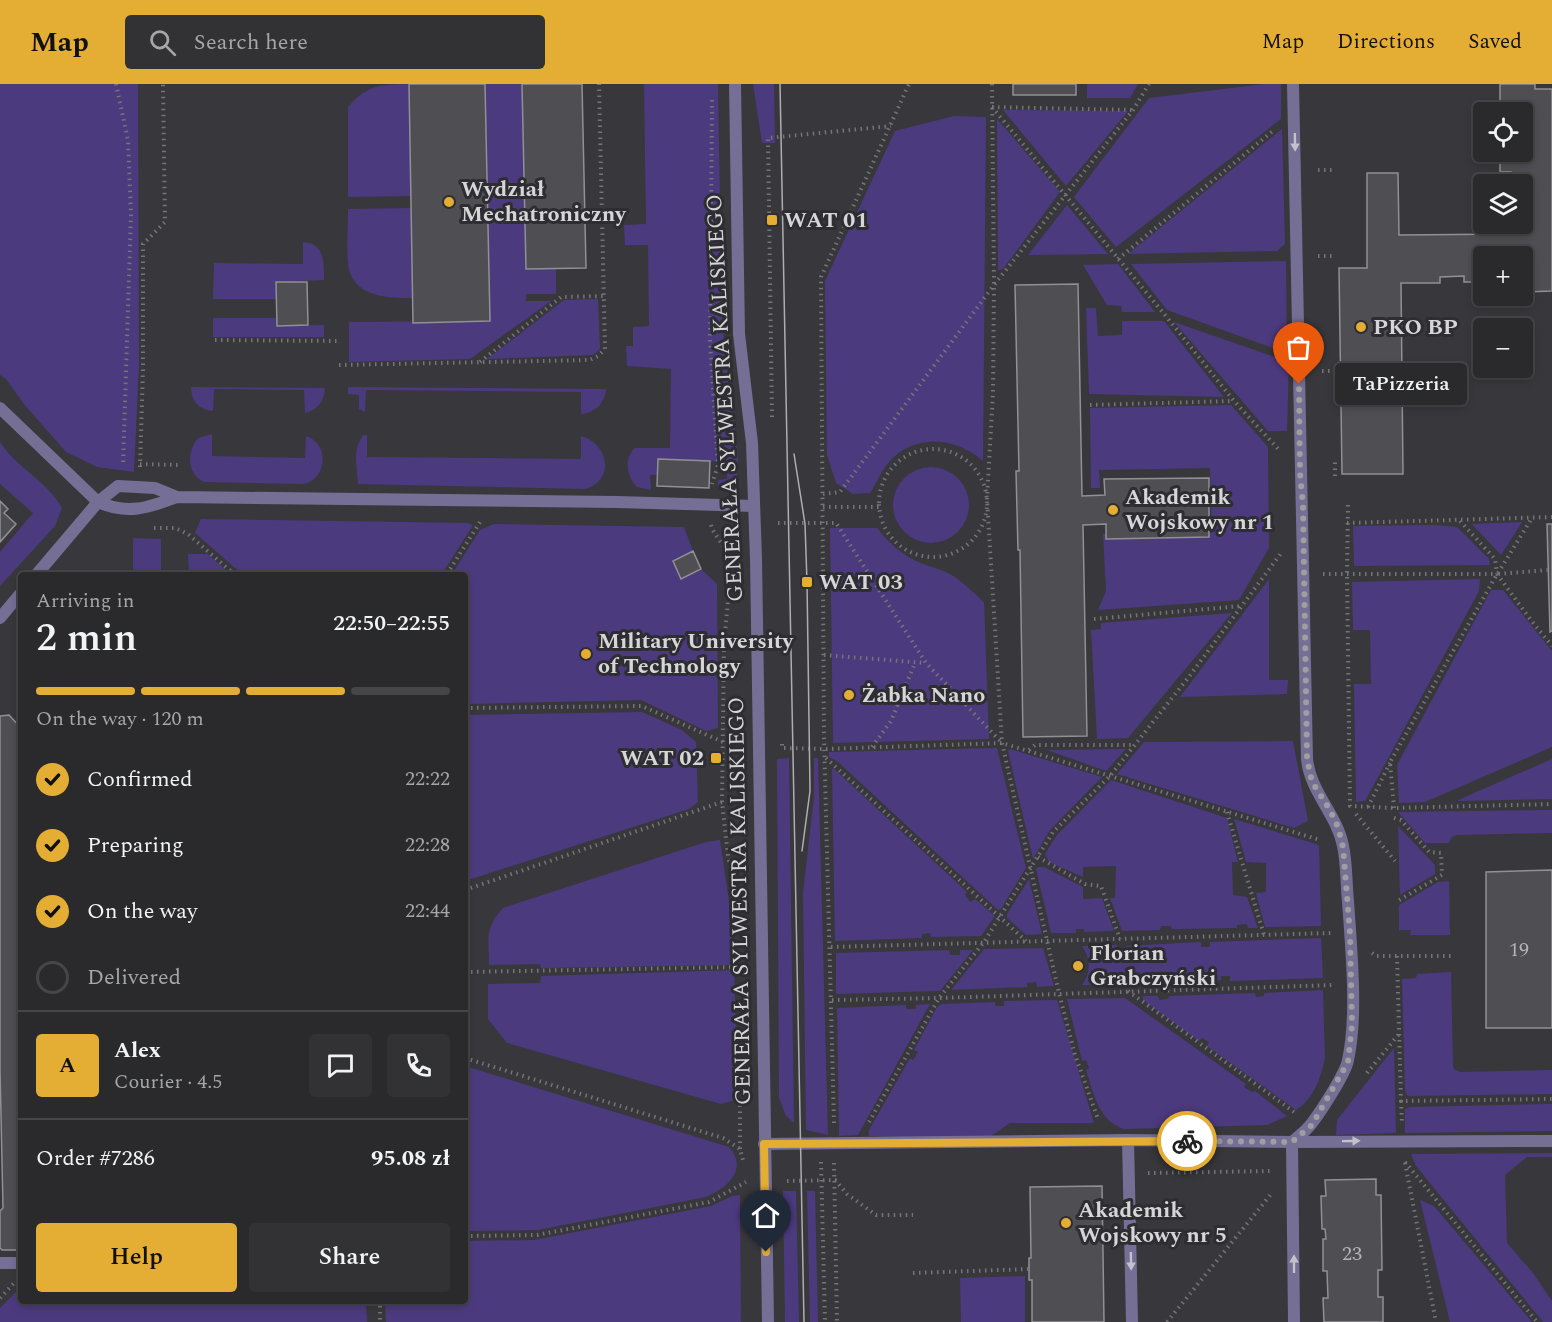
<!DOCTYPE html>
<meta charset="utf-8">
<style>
:root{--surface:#2a292c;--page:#323134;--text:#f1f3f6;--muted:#a5a6a9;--line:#464548;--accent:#e4ae35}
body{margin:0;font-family:Spectral,serif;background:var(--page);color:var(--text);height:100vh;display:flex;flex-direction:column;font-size:22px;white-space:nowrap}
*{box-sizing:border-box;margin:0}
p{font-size:20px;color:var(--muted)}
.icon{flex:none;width:33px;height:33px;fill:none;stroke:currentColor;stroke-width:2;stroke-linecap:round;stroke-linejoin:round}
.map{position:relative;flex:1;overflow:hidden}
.sheet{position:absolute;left:18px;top:488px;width:450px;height:732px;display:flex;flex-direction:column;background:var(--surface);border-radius:6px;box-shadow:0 3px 9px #0003,0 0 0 2px var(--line)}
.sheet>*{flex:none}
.controls{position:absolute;left:1473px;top:18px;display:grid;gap:12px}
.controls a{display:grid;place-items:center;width:60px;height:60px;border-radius:6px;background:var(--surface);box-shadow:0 3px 9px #0003,0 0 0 2px var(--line);font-size:30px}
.pin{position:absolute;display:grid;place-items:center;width:51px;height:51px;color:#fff;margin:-62px -26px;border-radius:50% 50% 50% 0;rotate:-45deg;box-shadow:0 0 6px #0007}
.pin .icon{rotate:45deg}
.courier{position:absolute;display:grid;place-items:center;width:60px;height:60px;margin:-30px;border:4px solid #e4ae35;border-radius:50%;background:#fff;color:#222;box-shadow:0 2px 8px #0007}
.bubble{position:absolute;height:42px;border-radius:6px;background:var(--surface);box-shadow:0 3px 9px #0003,0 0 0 2px var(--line);font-size:20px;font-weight:600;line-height:42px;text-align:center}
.overview em{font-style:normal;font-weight:600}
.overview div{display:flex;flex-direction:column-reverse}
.overview{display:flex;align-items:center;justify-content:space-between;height:102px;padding:0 18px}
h1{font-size:39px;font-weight:600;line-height:45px}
.bar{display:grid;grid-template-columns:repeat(4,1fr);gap:9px 6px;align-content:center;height:72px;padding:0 18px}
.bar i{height:8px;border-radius:4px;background:var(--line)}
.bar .on{background:var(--accent)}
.bar p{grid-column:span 4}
.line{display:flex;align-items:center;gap:15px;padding:0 18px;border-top:2px solid var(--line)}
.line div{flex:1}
.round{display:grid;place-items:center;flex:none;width:63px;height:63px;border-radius:6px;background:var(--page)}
ol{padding:0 18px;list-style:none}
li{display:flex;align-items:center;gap:18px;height:66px}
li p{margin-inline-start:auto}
li .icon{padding:6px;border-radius:50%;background:var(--accent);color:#111;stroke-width:4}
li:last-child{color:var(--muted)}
li i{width:33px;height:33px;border:3px solid var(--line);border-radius:50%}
.action{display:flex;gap:12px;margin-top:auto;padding:12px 18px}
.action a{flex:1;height:69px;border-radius:6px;background:var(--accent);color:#111;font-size:24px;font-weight:600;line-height:69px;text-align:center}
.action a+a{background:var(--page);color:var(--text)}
header{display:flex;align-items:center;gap:36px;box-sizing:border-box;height:84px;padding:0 30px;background:var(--accent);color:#111}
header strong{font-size:28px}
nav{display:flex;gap:33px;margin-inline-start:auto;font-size:21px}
.search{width:420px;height:54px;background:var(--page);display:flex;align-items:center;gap:15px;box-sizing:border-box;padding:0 21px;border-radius:6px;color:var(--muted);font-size:22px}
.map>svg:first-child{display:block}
.green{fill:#4c3a7f}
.building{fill:#4f4e52;stroke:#919095;stroke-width:1.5}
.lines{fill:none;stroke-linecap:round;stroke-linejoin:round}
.path{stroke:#757477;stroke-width:4;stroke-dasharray:1.5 4.5;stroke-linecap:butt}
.service{stroke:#766f95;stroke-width:12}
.minor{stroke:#766f95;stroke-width:12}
.tertiary{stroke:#766f95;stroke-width:12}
.tram{stroke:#aeaeb1;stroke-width:1.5}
.oneway{fill:#c3c1cb}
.done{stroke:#9f9ea1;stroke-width:6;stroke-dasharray:0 10.8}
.route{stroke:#e4ae35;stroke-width:8}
.poi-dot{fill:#e4ae35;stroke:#2e2d31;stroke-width:2}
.labels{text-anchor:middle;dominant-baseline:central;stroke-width:6;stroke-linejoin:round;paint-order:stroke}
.number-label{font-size:20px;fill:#b4b4b6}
.poi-label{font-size:22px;font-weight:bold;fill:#d6d6d8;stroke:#2e2d31;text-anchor:start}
.street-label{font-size:22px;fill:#d6d6d8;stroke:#2e2d31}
</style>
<header>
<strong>Map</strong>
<div class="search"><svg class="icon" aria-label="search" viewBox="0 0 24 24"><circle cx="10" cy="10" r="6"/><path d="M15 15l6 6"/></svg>Search here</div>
<nav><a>Map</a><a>Directions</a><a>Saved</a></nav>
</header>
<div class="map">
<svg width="1552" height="1238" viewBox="0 0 1552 1238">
<rect width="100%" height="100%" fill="#38373b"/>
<path class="green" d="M0,0H138L139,280L134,388L97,383L66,368L23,319L6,295L0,291Z
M409,0L411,112L348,113V23C368,0 380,1 409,0Z
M485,0H522L526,185H556V210H526V217H551L470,275L349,278V238L489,237Z
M644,0H718L722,239L738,370L737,393L724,402L718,403V396L727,395L728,378L658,375L657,391H650L651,406L637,403C627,393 623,375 635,364H670L671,285L627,282L626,262H633V243L649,242L648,161H625L624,141L646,140Z
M753,0H774L775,59H762Z
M1087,0H1138L1130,14H1087Z
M1264,0H1281V35L1116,163L1074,113L1149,14Z
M1003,26L1128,27L1066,102Z
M954,32L986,33L983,377C956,353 915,349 890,377C881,386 877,399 870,409L853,410L836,399L827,371L825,197L895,47Z
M997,35L1060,108L1003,185L998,186Z
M1282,45L1285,160L1277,167L1128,170Z
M1067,121L1108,170L1028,171Z
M411,124L413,214C390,214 357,214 349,186C346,174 348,140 348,125Z
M303,158C325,159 324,179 324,196L277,198V215H213L214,179L303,180Z
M1286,177L1287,269L1167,226L1131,180Z
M1118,180L1155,228H1122L1121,222L1107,221L1083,181Z
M598,215L600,265L593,271L487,275L564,216Z
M1086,224H1096L1098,252L1122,251V237H1164L1224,313L1089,310Z
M213,234H277L278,242L324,241V253H213Z
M1174,238L1289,278L1287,347H1268Z
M191,303L325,304C324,317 318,326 305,329L304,306L214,305L213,327C199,326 191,317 191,303Z
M348,303L606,305C605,319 595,329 581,330V308L366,306L365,328L359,325V311L348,310Z
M1231,321L1268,363L1269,464L1239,516L1098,526L1106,507L1103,450L1212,449L1210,384L1099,386L1100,404H1091L1090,324Z
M212,350V372L305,374L306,352C329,359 328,394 304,400L204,398C186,389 187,368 198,354Z
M363,351H367V373L581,375V352C609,360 615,396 586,405L358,400C357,382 352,367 363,351Z
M0,358C17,384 47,397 62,424L55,442L0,502V468L33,429L0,400Z
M893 421a38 38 0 1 1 76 0a38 38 0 1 1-76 0Z
M201,435L468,439L473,441L442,490H242L195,449Z
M1522,438L1501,471L1472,440Z
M494,440L684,443L693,467L673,477L681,494L701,485L717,500L718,644L706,647L641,616L465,620V490H452L480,446Z
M1435,441L1457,443L1489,475L1490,481L1354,482L1353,442Z
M830,444H877C888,458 900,469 916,477C929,483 943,485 955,493C965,500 975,510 984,518L989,655L833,659Z
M133,454L161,455V490H133Z
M188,470H208L230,490H189Z
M1269,495V596H1288L1287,610L1180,613Z
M1480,495L1479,507L1365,717L1356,718L1354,600H1371L1370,546H1353L1352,498Z
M1491,506H1503L1552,567V663L1425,718L1399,719L1397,681Z
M1232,529L1128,654L1097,655L1091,546L1101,545V539Z
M642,628L682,646L696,658L698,718L689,725L465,797V631Z
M1293,657L1308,737L1294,744L1117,690L1144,658Z
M997,664L1026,784L1001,825L998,826L838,678L829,673V668Z
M1010,665L1102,693L1050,746L1033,775L1008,667Z
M1126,665L1106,687L1047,666Z
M789,674L794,1039L786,1032L779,1014L777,675Z
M814,674H818L828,1051L806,1046L803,809L814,712Z
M1552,675V715L1456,717Z
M833,684L967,808L965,811L970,818L975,815L995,832L981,852L931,853L930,849L922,850V854L835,857L832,685Z
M1111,696L1227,734L1238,778H1232L1233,811L1247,813L1258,844H1248L1247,840L1237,841V844L1172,845L1171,842H1161L1160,846L1122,847L1110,814H1115L1116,782L1083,783V793L1049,778L1045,770L1057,751Z
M1552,726V749L1456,751L1451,754L1449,759H1425L1398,728Z
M1234,735L1319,761L1321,842L1265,843L1256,809L1266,808V779L1246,778Z
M1398,742L1435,781V790L1400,811Z
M720,756L732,837L734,881L541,884L540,880L489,881C489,855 484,845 503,824L706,758Z
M1038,783H1044L1083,803V815L1102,814L1114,847L1084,848V845H1076V849H1051L1036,785Z
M1029,795L1042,850L1026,851L1007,834V830Z
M1449,797L1450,851H1410L1411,846H1399V821L1438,798Z
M1321,854L1323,894L1230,897V892H1221V896L1098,901V897H1091V901H1082C1091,888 1091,875 1082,862L1117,861V865H1126V862L1201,858V863H1210V858Z
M1043,864L1054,902L1037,903L1036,898L1027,899V903L951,906L984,865Z
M949,866L950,871H960V866H973L940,907L836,910V869Z
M734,886L738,1015L721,1020L507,959L488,935V900L540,899L541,892Z
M1451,888L1453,981L1454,985L1460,988L1552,986V1010L1408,1012L1405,1008L1402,895L1416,894L1417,890Z
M1323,906L1325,974C1321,993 1314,1015 1296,1026L1207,962L1209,958L1202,954L1199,957L1143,916V912H1158L1159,916L1168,915L1169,912L1255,909L1256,913L1264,912V909Z
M1125,914L1246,1000L1244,1003L1252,1008L1255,1007L1287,1032L1267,1041L1124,1045C1099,1038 1093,1008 1086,986L1089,984L1086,976L1082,977L1067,915Z
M1057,916L1094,1039H1010L991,1052L937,1054L869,1052V1046L910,974L913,976L918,968L914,966L937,923L942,920L995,918V922H1004V917Z
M930,920L858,1051L839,1052L837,924L906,921V925H916V921Z
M1394,964L1396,1049L1336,1051L1337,1036Z
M465,982L729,1063C749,1085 727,1104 706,1113L538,1146L465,1147Z
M1552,1020V1047L1405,1049V1025L1410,1023Z
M1552,1069V1073H1527L1505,1091L1507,1159L1533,1189L1552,1217V1238H1543L1416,1082L1411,1070Z
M783,1107H796L799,1238H785Z
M807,1107H815L818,1238H810Z
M740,1111L741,1238H386L385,1217L465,1216V1157L534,1156L711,1122L732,1112Z
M1420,1116L1434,1122L1532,1238H1450Z
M1025,1192V1238H961L960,1194Z
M21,1203V1216L366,1217L367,1238H0V1224Z"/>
<path class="building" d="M409,0H485L490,237L413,239Z
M522,0H582L586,184L526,185Z
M1013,0H1076V11H1013Z
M1500,0H1535V5H1552V207L1522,208V172H1484V198H1464V192L1440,193V199H1401L1403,390H1342L1339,184H1367V89H1398L1399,151L1511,150V140H1522V100H1511V88H1500V68H1522V28H1500Z
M276,198H307L308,241L277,242Z
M1078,200L1082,412L1105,411L1104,395L1209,394V453L1106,455V440L1083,441L1087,652L1023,653L1020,466H1018L1016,387H1019L1015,201Z
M658,375L710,377L709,404L657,402Z
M0,417L8,425L4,429L16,440L0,458Z
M1547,440H1552V547L1550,548Z
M693,467L701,485L681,495L673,477Z
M9,631L21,644V1161L17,1166H2L0,1164V1127L3,1124L0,985V632Z
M1552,786V944H1486V788Z
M1376,1095V1111H1381L1382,1186H1378V1213H1383V1238H1324L1323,1214H1328L1327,1187H1323V1155H1326L1325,1145H1322L1321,1112H1326L1325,1096Z
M1102,1102L1104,1238H1032V1196H1029V1174H1031L1030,1103Z"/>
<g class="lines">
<path class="path" d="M116,0L128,56L131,131L123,382
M992,0L994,201L993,309L987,415L1002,659L1059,909L1075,971L1098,1035
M712,16L710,258L718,381L712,400
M992,23L1165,231L1234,317L1280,367
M992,23L1133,26
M1318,86H1333
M1318,172H1332
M1118,175L1274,46
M215,256L339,257
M480,278L561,213L603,212
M339,281L590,276L598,272L605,265L599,0
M1322,287H1332
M1090,321L1233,317
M772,333L768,54L891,42
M879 419a54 54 0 1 1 108 0a54 54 0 1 1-108 0Z
M140,380L178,381
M140,383L143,285V160L165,138L163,0
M1335,392V378
M823,410L840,408L994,201L1133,26L1149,0
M1348,421L1347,490L1350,722L1394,724L1552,720
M823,423H879
M1460,437L1495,475L1497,490
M778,439H836L926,579L1002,659
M1347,439L1552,433
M711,441L712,445L732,475L724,559L722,718L728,772L739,824
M154,444H175L188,450L234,490
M1498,489L1532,434
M447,490L480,438
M1323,490H1497L1530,535L1552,562
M1094,535L1241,522
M824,571L925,579
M465,624L642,622L723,658
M782,660V664L825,665L1002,659L1320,756
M872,663L891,637L915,579
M1029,666L1035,661H1134
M826,674L1026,857
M1368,723L1390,679
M1394,724L1390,678L1497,490L1548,486
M1227,728L1264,851
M1356,730L1395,777
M1394,734L1401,736L1429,768L1441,769L1442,791L1396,818
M1038,773L1085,800L1101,802L1120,855
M465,806L722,718
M831,863L1331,849
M1372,869L1376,872H1451
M1397,872L1401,1017L1552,1015
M465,888L740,883
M1128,907L1294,1028
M832,916L939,914L1333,901
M465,974L723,1054L740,1065L743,1076
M1367,989L1399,950
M1401,1017L1402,1038
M869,1038L939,914L984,858L1053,748L1110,692L1188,594L1282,468
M834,1039L824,654L821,193L909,0
M740,1065V976
M821,1078L825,1238
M1405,1078L1537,1238
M834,1079L837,1238
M1405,1079L1436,1238
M1148,1089L1272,1087
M787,1097L835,1096L847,1110L876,1131H913
M465,1152L537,1151L709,1118L746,1098
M913,1189L1029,1185
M0,1214L14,1199
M380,1216V1238
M1167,1238L1272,1109"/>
<path class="service" d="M0,324L98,418C127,431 148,424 177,413L617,418L754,422
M37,490L98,418L118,402L155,404L177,413
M0,534L21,509
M1128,1056L1132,1238
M0,1179H21
M1294,1238L1292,1058L1552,1057"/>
<path class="minor" d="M764,1060L1128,1056L1292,1058C1299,1052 1307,1046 1312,1039C1321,1027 1346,989 1348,976C1358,931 1351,863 1348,817C1346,799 1347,780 1343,762C1337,730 1310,708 1307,675L1293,0"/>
<path class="tertiary" d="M735,0L739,250L752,359L756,475L768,1238"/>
<path class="tram" d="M780,0L804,1238
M794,370L805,440L807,498L810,707L802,767"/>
</g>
<defs><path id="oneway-solid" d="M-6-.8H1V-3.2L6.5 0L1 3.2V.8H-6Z" transform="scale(1.5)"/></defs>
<g class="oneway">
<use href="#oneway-solid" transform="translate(1295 58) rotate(89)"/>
<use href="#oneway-solid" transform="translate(1351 1057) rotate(-1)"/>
<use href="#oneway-solid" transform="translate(1131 1177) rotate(89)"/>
<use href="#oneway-solid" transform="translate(1294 1180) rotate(-90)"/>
</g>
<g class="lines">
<path class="done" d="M1187,1057L1292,1058L1312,1041L1348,978L1352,941L1350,849L1343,763L1338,743L1330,726L1312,698L1307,675L1303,422L1300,389L1299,300"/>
<path class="route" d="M766,1168L764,1060L1187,1057"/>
</g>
<g class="poi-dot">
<circle cx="449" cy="118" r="6"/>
<rect x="766" y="130" width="12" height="12" rx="3"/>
<circle cx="1361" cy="243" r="6"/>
<circle cx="1113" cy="426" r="6"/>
<rect x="801" y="492" width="12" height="12" rx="3"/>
<circle cx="586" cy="570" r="6"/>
<circle cx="849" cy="611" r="6"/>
<rect x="710" y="668" width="12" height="12" rx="3"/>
<circle cx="1078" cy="882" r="6"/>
<circle cx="1066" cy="1139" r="6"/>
</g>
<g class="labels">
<g class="number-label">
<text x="1519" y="866">19</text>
<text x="1352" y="1170">23</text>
</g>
<g class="poi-label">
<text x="461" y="105">Wydział<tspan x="461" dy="25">Mechatroniczny</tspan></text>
<text x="784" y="136">WAT 01</text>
<text x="1373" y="243">PKO BP</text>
<text x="1125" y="413">Akademik<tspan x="1125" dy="25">Wojskowy nr 1</tspan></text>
<text x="819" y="498">WAT 03</text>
<text x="598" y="557">Military University<tspan x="598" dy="25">of Technology</tspan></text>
<text x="861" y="611">Żabka Nano</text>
<text x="704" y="674" text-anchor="end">WAT 02</text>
<text x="1090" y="869">Florian<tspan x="1090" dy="25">Grabczyński</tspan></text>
<text x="1078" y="1126">Akademik<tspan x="1078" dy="25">Wojskowy nr 5</tspan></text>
</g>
<g class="street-label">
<text transform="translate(725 314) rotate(-93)">GENERAŁA SYLWESTRA KALISKIEGO</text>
<text transform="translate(740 817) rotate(-91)">GENERAŁA SYLWESTRA KALISKIEGO</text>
</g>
</g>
</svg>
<div class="controls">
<a><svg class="icon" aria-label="locate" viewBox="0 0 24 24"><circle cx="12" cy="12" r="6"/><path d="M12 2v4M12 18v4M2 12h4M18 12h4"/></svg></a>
<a><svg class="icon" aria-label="layers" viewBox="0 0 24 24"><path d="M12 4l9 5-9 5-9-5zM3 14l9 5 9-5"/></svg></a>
<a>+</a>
<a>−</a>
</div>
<div class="pin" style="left:1299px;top:300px;background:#ea580c"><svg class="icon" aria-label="bag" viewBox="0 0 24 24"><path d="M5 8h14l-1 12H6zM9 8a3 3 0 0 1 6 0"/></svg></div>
<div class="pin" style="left:766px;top:1168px;background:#1f2937"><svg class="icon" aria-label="home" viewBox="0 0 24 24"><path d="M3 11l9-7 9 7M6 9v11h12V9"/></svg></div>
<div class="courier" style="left:1187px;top:1057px"><svg class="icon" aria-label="bike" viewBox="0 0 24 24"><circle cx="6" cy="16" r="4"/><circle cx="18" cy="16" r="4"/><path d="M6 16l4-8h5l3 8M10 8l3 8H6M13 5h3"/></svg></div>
<div class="bubble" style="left:1335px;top:279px;width:132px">TaPizzeria</div>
<section class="sheet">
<div class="overview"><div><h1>2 min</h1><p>Arriving in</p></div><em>22:50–22:55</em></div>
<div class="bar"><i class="on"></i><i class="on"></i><i class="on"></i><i></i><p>On the way · 120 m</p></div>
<ol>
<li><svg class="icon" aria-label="check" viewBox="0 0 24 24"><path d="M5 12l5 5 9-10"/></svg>Confirmed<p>22:22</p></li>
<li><svg class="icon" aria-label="check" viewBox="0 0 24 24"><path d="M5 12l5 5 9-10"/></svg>Preparing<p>22:28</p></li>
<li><svg class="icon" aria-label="check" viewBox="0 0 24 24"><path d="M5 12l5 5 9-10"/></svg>On the way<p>22:44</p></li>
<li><i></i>Delivered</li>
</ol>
<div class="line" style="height:108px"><b class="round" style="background:var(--accent);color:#111">A</b><div><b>Alex</b><p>Courier · 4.5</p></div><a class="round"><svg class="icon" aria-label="chat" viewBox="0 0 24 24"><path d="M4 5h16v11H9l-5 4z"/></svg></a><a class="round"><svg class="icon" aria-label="phone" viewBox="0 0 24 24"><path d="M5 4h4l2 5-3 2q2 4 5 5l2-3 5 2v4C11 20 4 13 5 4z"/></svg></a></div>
<div class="line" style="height:78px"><div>Order #7286</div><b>95.08 zł</b></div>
<div class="action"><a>Help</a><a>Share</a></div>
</section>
</div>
